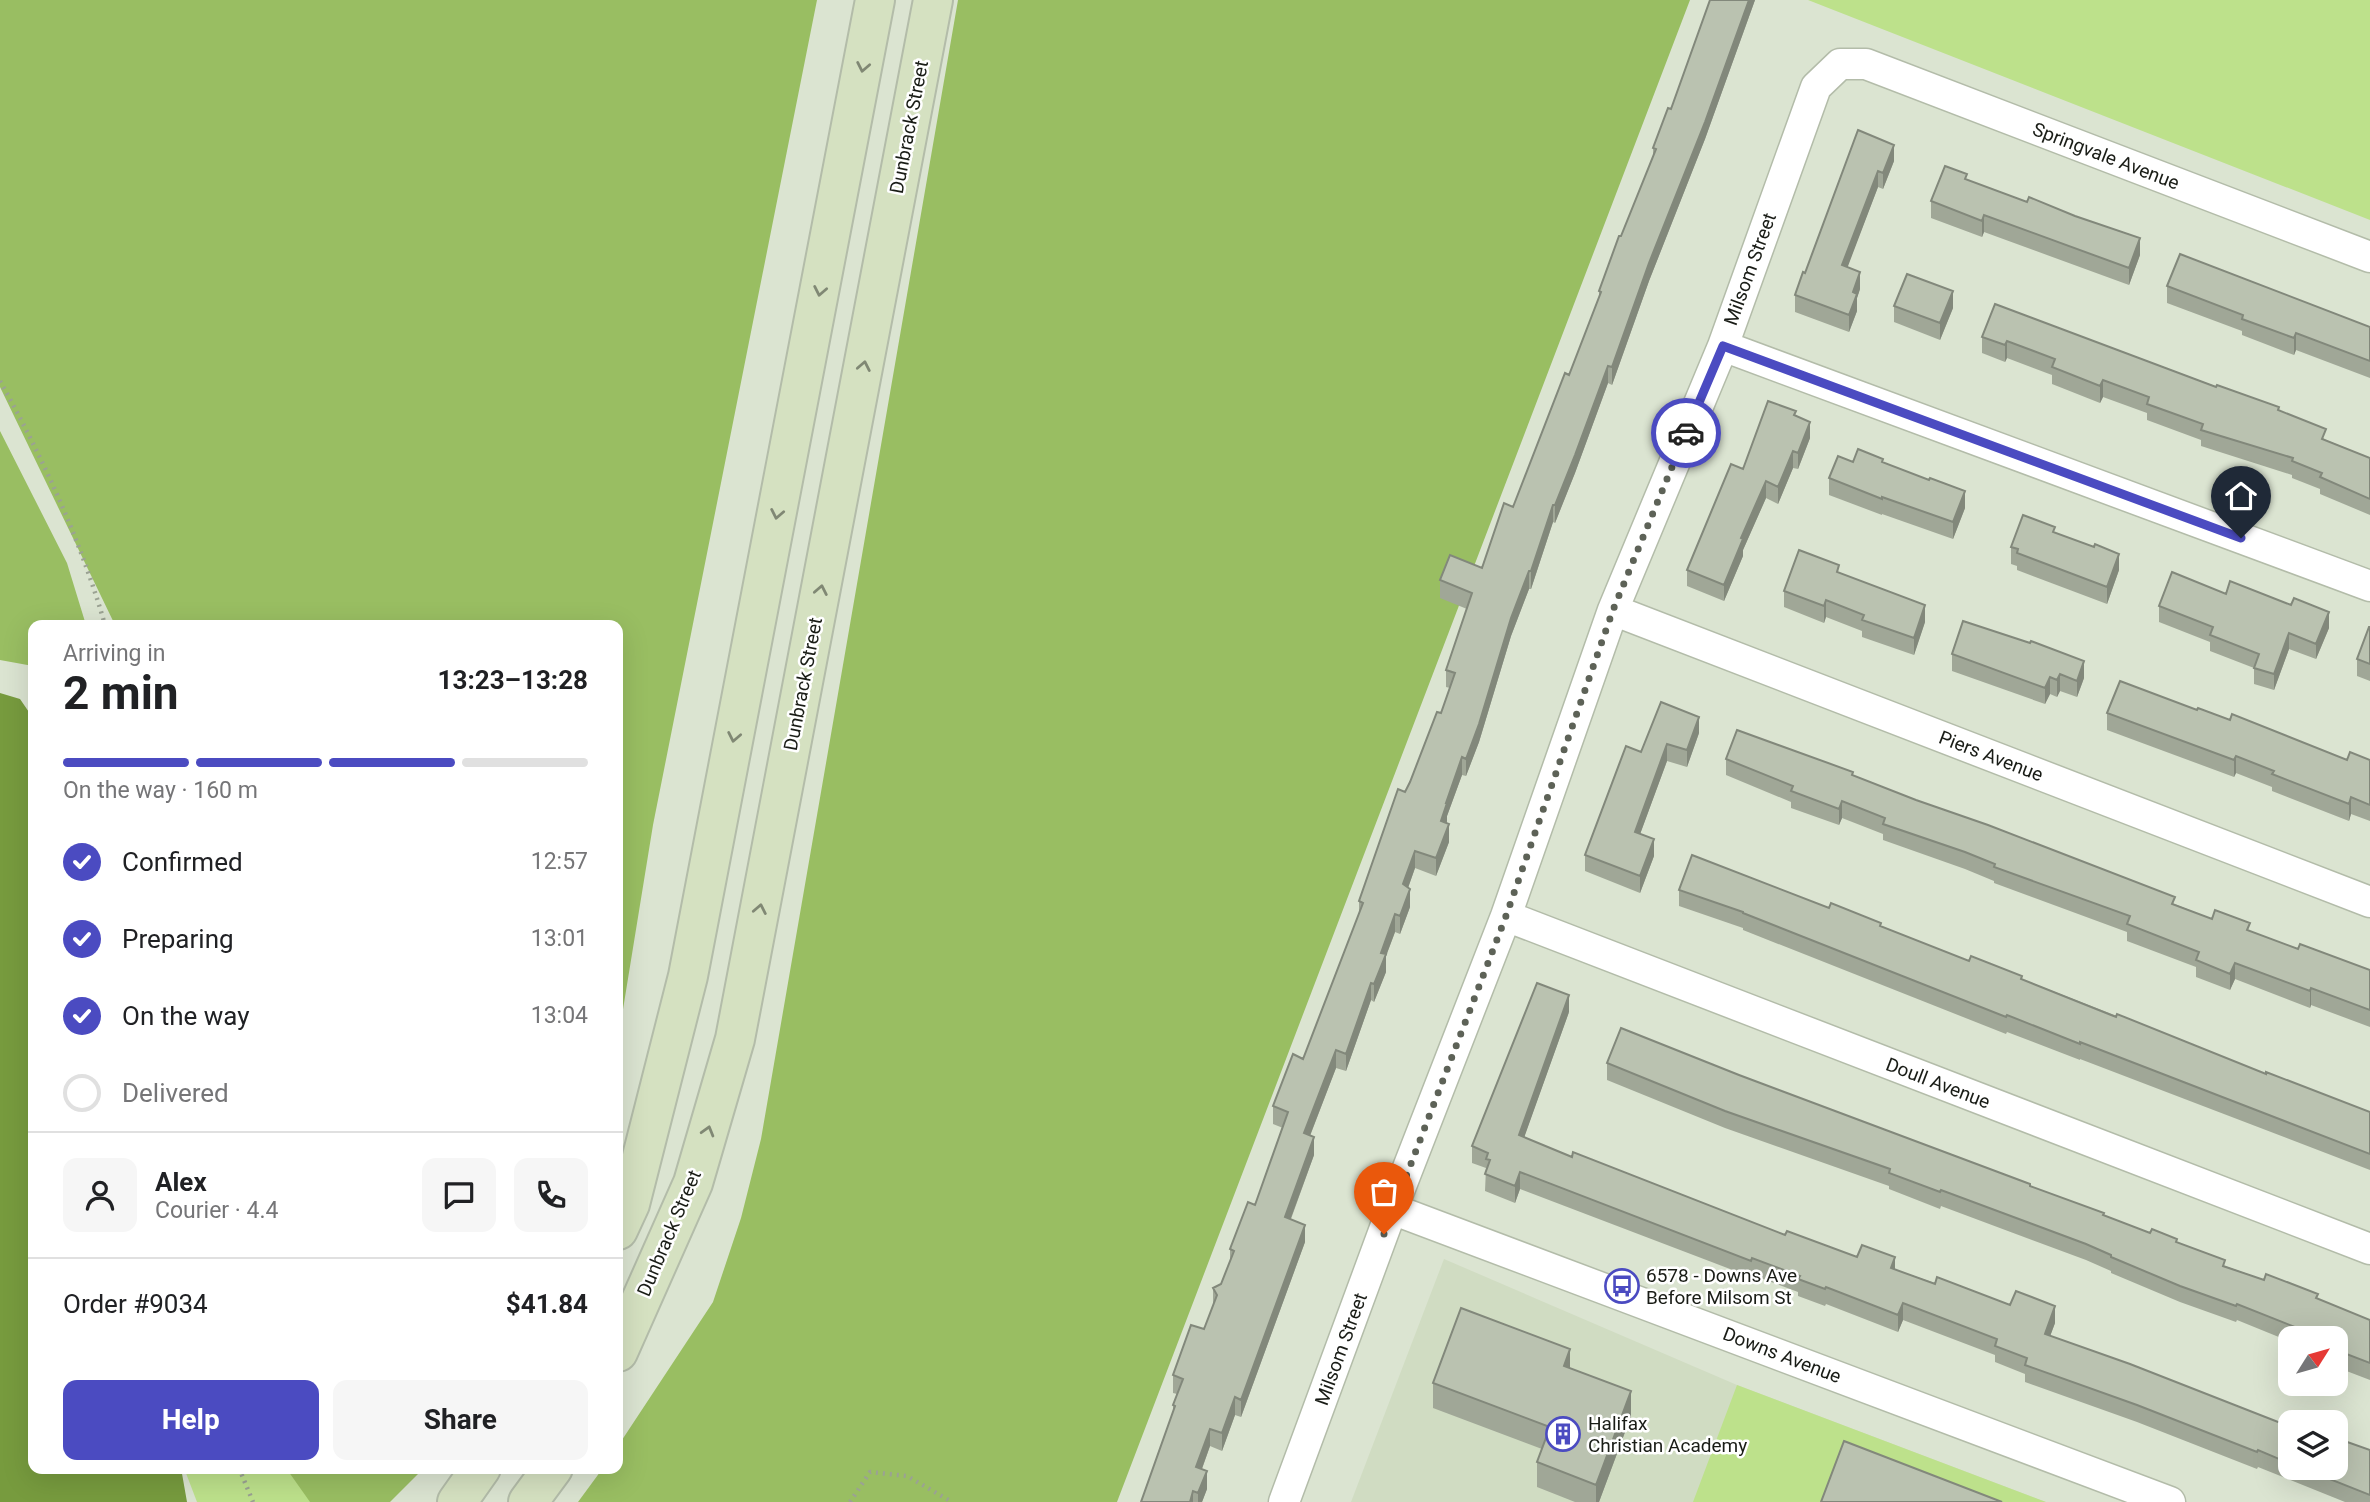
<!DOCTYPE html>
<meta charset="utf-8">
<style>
:root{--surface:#fff;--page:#f6f6f6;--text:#202124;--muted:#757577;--line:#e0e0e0;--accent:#4b4bc1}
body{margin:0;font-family:Roboto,sans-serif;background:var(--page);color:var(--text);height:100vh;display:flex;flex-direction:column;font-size:26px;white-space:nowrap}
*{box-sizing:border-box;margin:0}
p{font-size:23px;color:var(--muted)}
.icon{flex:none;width:38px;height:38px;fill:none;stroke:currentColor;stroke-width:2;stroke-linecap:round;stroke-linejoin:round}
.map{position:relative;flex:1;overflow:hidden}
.side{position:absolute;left:28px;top:620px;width:595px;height:854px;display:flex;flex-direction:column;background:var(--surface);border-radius:14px;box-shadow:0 7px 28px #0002}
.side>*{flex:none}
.needle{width:46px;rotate:53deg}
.buttons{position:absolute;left:2278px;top:1326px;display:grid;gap:14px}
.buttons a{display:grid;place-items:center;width:70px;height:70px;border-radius:14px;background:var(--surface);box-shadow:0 7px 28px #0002;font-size:35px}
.pin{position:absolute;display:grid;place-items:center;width:60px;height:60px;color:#fff;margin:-72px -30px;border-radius:50% 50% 50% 0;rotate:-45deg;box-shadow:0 0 7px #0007}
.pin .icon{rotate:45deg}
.courier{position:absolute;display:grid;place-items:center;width:70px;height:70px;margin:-35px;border:5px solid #4b4bc1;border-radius:50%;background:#fff;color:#222;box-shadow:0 2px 9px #0007}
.head em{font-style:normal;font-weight:700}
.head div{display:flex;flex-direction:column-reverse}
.head{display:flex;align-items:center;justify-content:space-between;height:119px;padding:0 35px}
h1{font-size:46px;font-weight:700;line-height:52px}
.bar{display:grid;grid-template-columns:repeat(4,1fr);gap:10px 7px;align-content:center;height:84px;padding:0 35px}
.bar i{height:9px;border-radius:5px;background:var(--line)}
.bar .current{background:var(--accent)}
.bar p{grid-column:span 4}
.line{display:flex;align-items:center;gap:18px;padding:0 35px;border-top:2px solid var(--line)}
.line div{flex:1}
.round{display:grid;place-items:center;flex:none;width:74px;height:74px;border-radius:14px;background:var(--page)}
ol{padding:0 35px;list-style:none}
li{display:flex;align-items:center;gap:21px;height:77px}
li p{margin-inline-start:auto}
li .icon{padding:7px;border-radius:50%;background:var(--accent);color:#fff;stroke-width:4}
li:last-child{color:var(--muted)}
li i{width:38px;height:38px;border:4px solid var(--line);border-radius:50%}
.cta{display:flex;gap:14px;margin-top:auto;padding:14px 35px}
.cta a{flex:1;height:80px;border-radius:14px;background:var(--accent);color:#fff;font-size:28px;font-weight:700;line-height:80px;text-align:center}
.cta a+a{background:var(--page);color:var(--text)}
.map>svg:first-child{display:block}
.built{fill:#d0dcc2}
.green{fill:#bde18b}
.forest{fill:#99be62}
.water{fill:#779b3e}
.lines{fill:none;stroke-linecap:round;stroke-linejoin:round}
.street-casing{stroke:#b3bca9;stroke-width:33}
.secondary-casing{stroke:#b3bca9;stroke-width:42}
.path{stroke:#9ba293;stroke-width:4.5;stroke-dasharray:2 5;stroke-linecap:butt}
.street{stroke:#fff;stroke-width:30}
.secondary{stroke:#d5e1c1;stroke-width:38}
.wall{fill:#a0a797}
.shaded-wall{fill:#82887b}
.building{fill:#bac2b0;stroke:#82887b;stroke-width:2}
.oneway{stroke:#808874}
.done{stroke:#5d6257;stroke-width:7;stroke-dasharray:0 12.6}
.route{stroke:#4b4bc1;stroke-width:9}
.labels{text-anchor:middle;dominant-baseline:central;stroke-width:5;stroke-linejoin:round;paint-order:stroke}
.street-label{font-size:19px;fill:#191c16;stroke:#fff}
.poi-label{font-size:19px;fill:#191c16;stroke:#fff;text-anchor:start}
</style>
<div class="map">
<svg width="2370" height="1502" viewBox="0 0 2370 1502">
<rect width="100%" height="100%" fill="#dbe4d1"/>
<path class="built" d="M1444,1259L1737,1385L2046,1502H1351Z"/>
<path class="green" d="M1808,0H2370V220Z
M1737,1385L2046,1502H1693Z
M184,1468H310L324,1502H197Z"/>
<path class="forest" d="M0,0H817L653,825L618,1040V625H115L0,387Z
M958,0H1690L1117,1502H578L603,1468H618V1446L713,1302L741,1218L761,1139Z
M0,431L67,563L86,625H33V666L0,660Z
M286,1468H424L390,1502H310Z"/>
<path class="water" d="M0,693L20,699L33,718V1468H181L187,1502H0Z"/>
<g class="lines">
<g class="street-casing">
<path id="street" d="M1723,346L2370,586
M1613,610L2370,902
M1506,916L2370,1249
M1392,1209L2170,1502
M1284,1502L1392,1209L1506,916L1613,610L1723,346L1816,87L1840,64H1866L2370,257"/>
</g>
<g class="secondary-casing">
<path id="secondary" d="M618,1230L630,1204L688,976L875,0
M618,1352L693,1183L735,1039L933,0
M457,1502L481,1468
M528,1502L553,1468"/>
</g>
<path class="path" d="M0,381C43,458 81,541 105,625
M239,1468L253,1502
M850,1502L870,1472L907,1476L952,1502"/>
<use href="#street" class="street"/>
<use href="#secondary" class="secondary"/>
</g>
<path class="wall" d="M1710,0H1755L1705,139L1649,281L1612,385L1608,383L1575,473L1555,523L1553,522L1531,589H1529L1511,636L1479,742L1466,776L1462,775L1447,816V823L1449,842L1436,876L1415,868L1408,888L1410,907L1400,934L1395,932L1386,956V972L1374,1002L1371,1000L1346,1071L1336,1068L1310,1136L1314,1155L1291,1219L1305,1242L1241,1417L1235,1415L1222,1451L1210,1446L1202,1469L1207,1489L1202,1502H1141L1173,1411V1405L1177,1394L1173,1393V1375L1204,1329L1213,1305V1288L1221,1284L1230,1262V1249L1255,1205L1283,1128L1273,1124V1106L1303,1059L1359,914V901L1405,792L1441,713L1450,688L1446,687V670L1467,609L1440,598V580L1482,568L1513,507L1569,375L1599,298V291L1653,157V148L1671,109Z
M1858,130L1894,161L1883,189L1878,187L1847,267L1860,289L1857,298V311L1849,332L1795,312V295L1805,273Z
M1967,180L2140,255L2129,285L1984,232L1982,237L1931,218V201Z
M2167,286L2370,327V378L2296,350L2294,355L2242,335V331L2167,303Z
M1995,304L2279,410L2326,440L2370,458V515L2320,494V489L2292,478V475L2201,446V440L2147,420V413L2103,397L2100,403L2052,384V375L2007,358L2005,362L1982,353V337Z
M1894,306L1953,308L1940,340L1894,322Z
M1796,416L1810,438L1798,469L1793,468L1778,504L1766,498L1743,550V556L1724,601L1687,586V570L1743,469Z
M1853,462L1883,463L1965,508L1953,539L1882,514V515L1829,495V478Z
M2055,533L2119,570L2107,604L2017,570V566L2011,564V547Z
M1839,573L1925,622L1914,655L1862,637V631L1826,617L1824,623L1784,607V591Z
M2226,594L2329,628L2316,659L2289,649L2274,690L2254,684V668L2210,651V642L2159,622V606Z
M2370,627V681L2357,676V659Z
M1952,654L2084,678L2077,697L2060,691L2057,697L2050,694L2045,704L1952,671Z
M2197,710L2230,720L2347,760H2370V821L2351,814L2349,821L2272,791V787L2236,773L2234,777L2107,730V713Z
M1699,733L1687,767L1667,761L1640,834L1654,856L1640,893L1585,871V855L1641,752Z
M1726,759L1853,775L2212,919L2250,931L2298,949L2370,970V1027L2311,1005L2310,1008L2235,979L2230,990L2196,977V967L2127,941V932L1994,883V881L1965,869L1883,840V834L1842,818L1839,825L1791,808V802L1726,775Z
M1679,890L1829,908L1881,926L1969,961L2022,979L2266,1074L2370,1112V1170L2080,1059V1060L2007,1032L2006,1034L1743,930V928L1679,906Z
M1569,1012L1524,1137L1572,1157L1785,1235L1857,1257L2055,1323L2050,1336L2291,1427V1468H2336L2370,1450V1502H2345L2258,1467L2257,1469L2137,1422L2025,1382V1374L1995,1362V1355L1903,1320L1898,1332L1826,1304L1825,1306L1798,1296V1292L1752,1275L1751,1277L1520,1189L1515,1203L1485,1191L1486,1168L1472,1163V1146Z
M1607,1063L1739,1075L2177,1243L2225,1266L2318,1299L2370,1320V1380L2336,1367V1339H2291V1342L2237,1320L2236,1322L2180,1302L2111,1273V1271L2086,1260L1941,1206L1940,1209L1889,1189V1186L1725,1128L1607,1080Z
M1570,1368L1631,1416L1599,1502H1575L1537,1487V1462L1542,1449L1433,1408V1383Z"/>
<path class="shaded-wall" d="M1749,0H1755L1705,139L1649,281L1612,385V367L1649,263Z
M1894,145V161L1883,189V173Z
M1878,171V187L1842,282V265Z
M1984,215V232L1982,237V221Z
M2140,238V255L2129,285V268Z
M1860,272V289L1857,298V311L1849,332V315L1853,292Z
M1953,291V308L1940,340V323Z
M2296,333V350L2294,355V338Z
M2007,341V358L2005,362V345Z
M1608,366V383L1575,473L1555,523V505Z
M2103,380V397L2100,403V386Z
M1810,422V438L1798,469V453Z
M1793,451V468L1778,504V487Z
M1766,481V498L1743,550V556L1724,601V585L1741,538Z
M1965,491V508L1953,539V522Z
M1553,505V522L1531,589V571Z
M2119,554V570L2107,604V587Z
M1529,571V589L1511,636L1479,742L1466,776V759L1511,618Z
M1826,600V617L1824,623V606Z
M1925,605V622L1914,655V638Z
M2329,612V628L2316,659V644Z
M2289,633V649L2274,690V674Z
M2084,661V678L2077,697V681Z
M2060,674V691L2057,697V680Z
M2050,677V694L2045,704V688Z
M1699,717V733L1687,767V750Z
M1667,744V761L1635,848V832Z
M2236,756V773L2234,777V760Z
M1462,757V775L1447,816V821L1441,839V821L1446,803Z
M2351,797V814L2349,821V804Z
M1842,801V818L1839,825V809Z
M1449,824V842L1436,876V858Z
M1654,839V856L1640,893V876Z
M1415,851V868L1403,902V884Z
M1410,889V907L1400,934V916Z
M1395,914V932L1386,956V972L1374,1002V984L1381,953Z
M2235,963V979L2230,990V974Z
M1371,983V1000L1346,1071V1054Z
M2311,988V1005L2310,1008V991Z
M1569,995V1012L1519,1152V1135Z
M1336,1050V1068L1304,1151V1133Z
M1314,1137V1155L1285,1234V1217Z
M1520,1172V1189L1515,1203V1186Z
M1305,1225V1242L1241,1417V1400Z
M1895,1257V1274L1891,1268Z
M1903,1303V1320L1898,1332V1315Z
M2055,1306V1323L2045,1350V1334Z
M1570,1349V1374L1564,1366Z
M1631,1391V1416L1599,1502H1596V1485Z
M1235,1397V1415L1222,1451V1433Z
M1210,1429V1446L1196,1485V1467Z
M1207,1471V1489L1202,1502H1198V1493Z
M1193,1491V1502H1190Z"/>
<path class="building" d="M1710,0H1749L1705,122L1649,263L1612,367L1608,366L1575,455L1555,505H1553L1531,571H1529L1511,618L1479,724L1466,759L1462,757L1446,803H1447L1441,821L1449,824L1436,858L1415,851L1403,884L1410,889L1400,916L1395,914L1381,953L1386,954L1374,984L1371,983L1346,1054L1336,1050L1304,1133L1314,1137L1285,1217L1305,1225L1241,1400L1235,1397L1222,1433L1210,1429L1196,1467L1207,1471L1198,1493L1193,1491L1190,1502H1141L1175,1406L1173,1405L1183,1379L1173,1375L1191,1325L1204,1329L1217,1295L1213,1288L1221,1284L1234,1251L1230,1249L1248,1202L1255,1205L1288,1112L1273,1106L1293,1054L1303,1059L1363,903L1359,901L1398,789L1405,792L1410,782L1437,712L1441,713L1455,673L1446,670L1472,593L1440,580L1450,555L1482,568L1504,503L1513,507L1565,373L1569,375L1601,292L1599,291L1619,236H1621L1656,149L1653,148L1668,108L1671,109Z
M1858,130L1894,145L1883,173L1878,171L1842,265L1860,272L1853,292L1857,294L1849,315L1795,295L1803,272L1805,273Z
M1945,166L1967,174L1965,179L2027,202L2029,197L2075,216L2140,238L2129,268L1984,215L1982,221L1931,201Z
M2180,254L2370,327V361L2296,333L2294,338L2242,319L2243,315L2167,286Z
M1907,274L1953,291L1940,323L1894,306Z
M1995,304L2216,387L2217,385L2279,407L2278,410L2326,429L2322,439L2370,458V499L2320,477L2322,473L2292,461L2293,458L2201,430L2203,424L2147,404L2149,397L2103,380L2100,386L2052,367L2055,359L2007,341L2005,345L1982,337Z
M1768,401L1796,411L1794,415L1810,422L1798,453L1793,451L1778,487L1766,481L1741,538L1743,539L1724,585L1687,570L1731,464L1743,469Z
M1858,449L1883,459L1882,462L1929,480L1930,478L1965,491L1953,522L1882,497V499L1829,478L1838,456L1853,462Z
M2023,515L2055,527L2053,532L2094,547L2095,544L2119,554L2107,587L2017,553L2018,549L2011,547Z
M1799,550L1839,565L1837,572L1925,605L1914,638L1862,620L1864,615L1826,600L1824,606L1784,591Z
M2172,572L2226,594L2230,581L2291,605L2294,598L2329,612L2316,644L2289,633L2274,674L2254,668L2259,654L2210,635L2213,627L2159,606Z
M1963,621L2030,643L2031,641L2084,661L2077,681L2060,674L2057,680L2050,677L2045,688L1952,654Z
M2369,627H2370V664L2357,659Z
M2120,681L2197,710L2198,708L2230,720L2232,714L2347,760L2350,752L2370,760V805L2351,797L2349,804L2272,774L2274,771L2236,756L2234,760L2107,713Z
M1661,702L1699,717L1687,750L1667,744L1635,832L1654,839L1640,876L1585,855L1626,746L1641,752Z
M1737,730L1853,772L1852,775L1916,800L1988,825L2175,897L2172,904L2212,919L2215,910L2250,923L2247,930L2298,949L2300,944L2370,970V1010L2311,988L2310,991L2235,963L2230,974L2196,960L2199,952L2127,924L2130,916L1994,867L1995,864L1965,852L1883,824L1885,818L1842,801L1839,809L1791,791L1793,786L1726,759Z
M1692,855L1829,908L1831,903L1881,923L1880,926L1969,961L1971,956L2022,976L2021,979L2116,1017L2117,1014L2266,1074V1072L2370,1112V1154L2080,1042V1044L2007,1015L2006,1017L1743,913V912L1679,890Z
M1537,983L1569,995L1519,1135L1572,1157L1573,1152L1785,1235L1787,1231L1857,1257L1862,1245L1895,1257L1891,1268L1935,1284L1937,1277L2010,1305L2016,1291L2055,1306L2045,1334L2130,1364L2291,1427V1464L2258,1450L2257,1452L2137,1405L2025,1365L2027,1358L1995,1346L1997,1339L1903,1303L1898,1315L1826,1287L1825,1289L1798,1279L1800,1276L1752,1258L1751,1261L1520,1172L1515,1186L1485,1174L1490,1160L1486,1159L1488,1153L1472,1146Z
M1621,1028L1739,1075L2030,1184V1186L2104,1213L2103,1215L2150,1233L2152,1229L2177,1239L2176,1242L2225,1260L2223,1266L2264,1280L2266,1274L2318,1294L2316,1298L2370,1320V1363L2336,1350V1339H2325L2237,1304L2236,1306L2180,1286L2111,1257V1255L2086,1244L1941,1190L1940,1192L1889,1173L1890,1169L1725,1111L1607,1063Z
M1461,1308L1570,1349L1564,1366L1631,1391L1596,1485L1537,1462L1550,1427L1433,1383Z
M2336,1438L2370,1450V1495L2302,1468H2336Z
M1844,1441L2002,1502H1821Z"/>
<defs><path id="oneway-chevron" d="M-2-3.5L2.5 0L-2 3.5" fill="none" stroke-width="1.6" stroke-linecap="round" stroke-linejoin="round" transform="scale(1.75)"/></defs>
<g class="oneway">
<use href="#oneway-chevron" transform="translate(863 67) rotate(101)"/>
<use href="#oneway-chevron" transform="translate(820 291) rotate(101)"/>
<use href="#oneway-chevron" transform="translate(864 366) rotate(-79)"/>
<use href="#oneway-chevron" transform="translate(777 514) rotate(101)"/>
<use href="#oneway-chevron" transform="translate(821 590) rotate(-79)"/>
<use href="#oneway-chevron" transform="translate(734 737) rotate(101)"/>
<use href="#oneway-chevron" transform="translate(760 909) rotate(-79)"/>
<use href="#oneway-chevron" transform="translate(708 1131) rotate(-74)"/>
</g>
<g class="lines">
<path class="done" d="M1384,1234L1506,916L1613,610L1686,433"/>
<path class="route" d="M1686,433L1723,346L2241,538"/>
</g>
<defs>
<g id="bus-ring" transform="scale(1.75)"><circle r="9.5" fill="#fff" stroke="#4b4bc1" stroke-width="1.5"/><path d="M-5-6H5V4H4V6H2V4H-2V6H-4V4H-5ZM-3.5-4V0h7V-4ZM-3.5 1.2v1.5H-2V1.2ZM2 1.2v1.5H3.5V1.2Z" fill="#4b4bc1"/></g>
<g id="building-ring" transform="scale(1.75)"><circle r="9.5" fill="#fff" stroke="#4b4bc1" stroke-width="1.5"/><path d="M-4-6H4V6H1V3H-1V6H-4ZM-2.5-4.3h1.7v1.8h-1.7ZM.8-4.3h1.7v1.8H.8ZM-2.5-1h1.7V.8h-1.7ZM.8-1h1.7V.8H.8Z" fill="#4b4bc1"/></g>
</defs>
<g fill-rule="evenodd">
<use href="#bus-ring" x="1622" y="1286"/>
<use href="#building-ring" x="1563" y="1434"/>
</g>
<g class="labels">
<g class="street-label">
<text transform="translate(909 127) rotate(-79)">Dunbrack Street</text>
<text transform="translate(2106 156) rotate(21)">Springvale Avenue</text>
<text transform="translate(1750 269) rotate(-70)">Milsom Street</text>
<text transform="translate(803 684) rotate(-79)">Dunbrack Street</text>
<text transform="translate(1991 756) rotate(21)">Piers Avenue</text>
<text transform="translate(1938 1083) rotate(21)">Doull Avenue</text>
<text transform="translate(669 1233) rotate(-67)">Dunbrack Street</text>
<text transform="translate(1341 1349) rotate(-70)">Milsom Street</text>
<text transform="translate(1782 1355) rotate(21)">Downs Avenue</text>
</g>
<g class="poi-label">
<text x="1646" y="1275">6578 - Downs Ave<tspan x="1646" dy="22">Before Milsom St</tspan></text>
<text x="1588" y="1423">Halifax<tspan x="1588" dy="22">Christian Academy</tspan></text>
</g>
</g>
</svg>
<div class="buttons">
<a><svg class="needle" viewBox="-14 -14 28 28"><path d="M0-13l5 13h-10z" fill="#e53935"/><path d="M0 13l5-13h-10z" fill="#757577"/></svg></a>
<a><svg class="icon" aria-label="layers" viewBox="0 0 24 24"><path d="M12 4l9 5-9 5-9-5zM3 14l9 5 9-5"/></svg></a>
</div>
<div class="pin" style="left:1384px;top:1234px;background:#ea580c"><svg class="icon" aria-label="bag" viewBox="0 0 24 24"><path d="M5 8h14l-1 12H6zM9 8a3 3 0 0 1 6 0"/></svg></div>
<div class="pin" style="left:2241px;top:538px;background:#1f2937"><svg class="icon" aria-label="home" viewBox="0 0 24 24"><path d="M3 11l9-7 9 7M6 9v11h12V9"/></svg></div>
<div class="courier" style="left:1686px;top:433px"><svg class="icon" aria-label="car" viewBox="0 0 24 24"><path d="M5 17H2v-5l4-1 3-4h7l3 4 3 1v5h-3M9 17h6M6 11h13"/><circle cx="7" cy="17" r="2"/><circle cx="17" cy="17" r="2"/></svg></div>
<section class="side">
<div class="head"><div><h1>2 min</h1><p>Arriving in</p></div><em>13:23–13:28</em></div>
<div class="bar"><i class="current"></i><i class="current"></i><i class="current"></i><i></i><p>On the way · 160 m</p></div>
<ol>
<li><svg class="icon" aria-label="check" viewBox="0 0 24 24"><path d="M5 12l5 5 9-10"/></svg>Confirmed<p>12:57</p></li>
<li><svg class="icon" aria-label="check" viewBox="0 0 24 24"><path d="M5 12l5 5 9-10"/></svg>Preparing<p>13:01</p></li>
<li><svg class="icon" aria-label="check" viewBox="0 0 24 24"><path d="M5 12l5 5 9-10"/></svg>On the way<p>13:04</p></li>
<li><i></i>Delivered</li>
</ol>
<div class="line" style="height:126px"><a class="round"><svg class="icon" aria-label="person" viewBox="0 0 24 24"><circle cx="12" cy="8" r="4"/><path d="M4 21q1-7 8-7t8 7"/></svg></a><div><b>Alex</b><p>Courier · 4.4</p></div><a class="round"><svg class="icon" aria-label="chat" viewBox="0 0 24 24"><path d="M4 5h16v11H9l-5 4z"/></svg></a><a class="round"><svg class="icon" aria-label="phone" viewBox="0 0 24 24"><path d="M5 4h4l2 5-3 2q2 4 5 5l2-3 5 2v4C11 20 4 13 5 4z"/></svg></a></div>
<div class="line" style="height:91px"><div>Order #9034</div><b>$41.84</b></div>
<div class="cta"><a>Help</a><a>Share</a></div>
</section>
</div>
